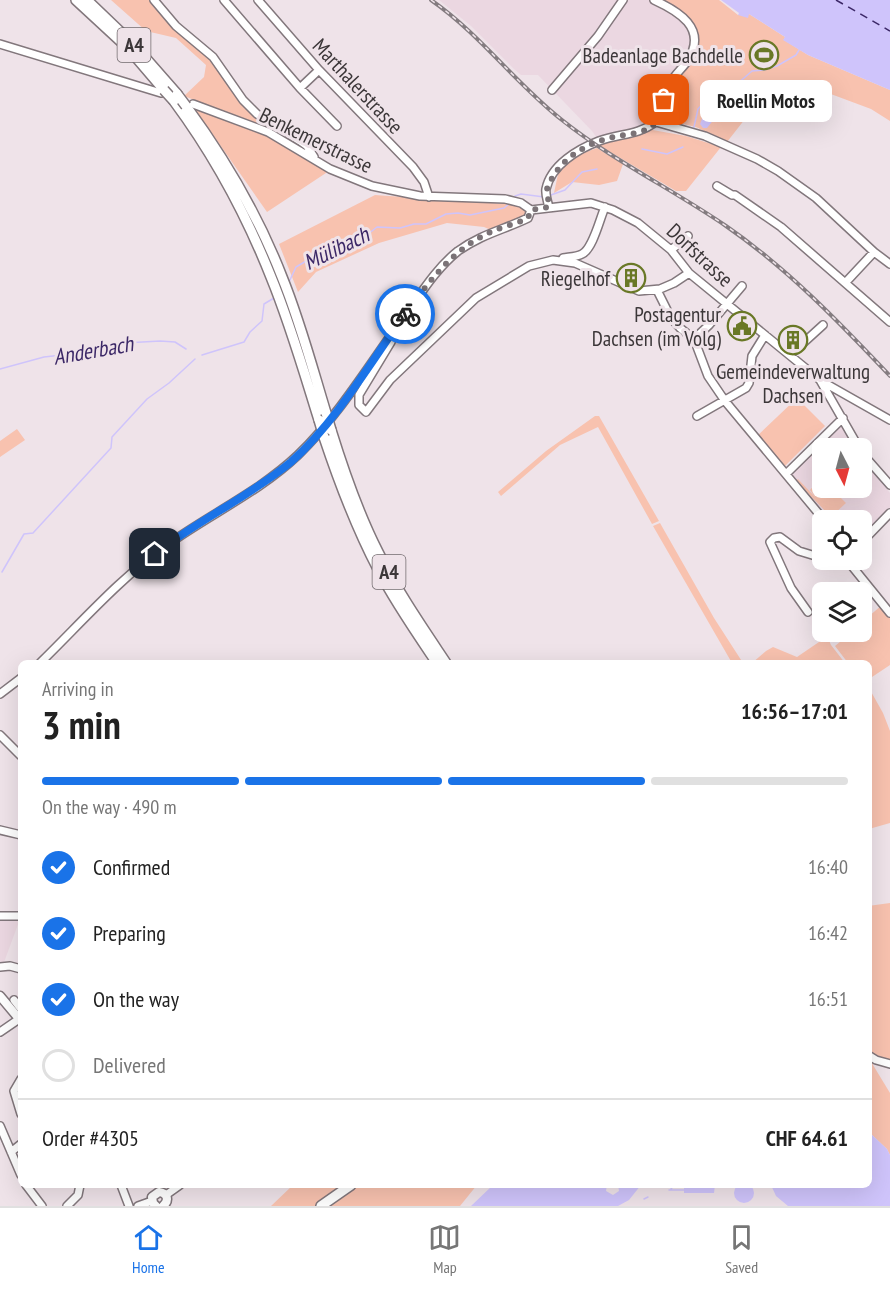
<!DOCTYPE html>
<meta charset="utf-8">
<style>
:root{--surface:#fff;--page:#f6f6f6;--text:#222;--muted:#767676;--line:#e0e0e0;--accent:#1a73e8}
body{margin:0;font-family:"PT Sans Narrow",sans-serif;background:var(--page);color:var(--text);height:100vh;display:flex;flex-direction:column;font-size:22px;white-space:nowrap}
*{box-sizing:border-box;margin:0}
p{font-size:20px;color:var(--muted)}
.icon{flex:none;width:33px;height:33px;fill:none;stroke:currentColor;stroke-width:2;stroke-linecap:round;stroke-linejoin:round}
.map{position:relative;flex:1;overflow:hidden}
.panel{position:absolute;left:18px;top:660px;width:854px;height:528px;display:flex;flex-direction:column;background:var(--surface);border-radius:9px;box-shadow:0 6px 24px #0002}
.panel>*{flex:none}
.needle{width:39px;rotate:174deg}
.controls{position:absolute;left:812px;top:438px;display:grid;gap:12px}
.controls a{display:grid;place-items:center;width:60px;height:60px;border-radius:9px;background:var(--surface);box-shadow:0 6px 24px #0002;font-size:30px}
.pin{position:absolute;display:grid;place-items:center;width:51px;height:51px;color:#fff;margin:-26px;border-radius:12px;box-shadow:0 3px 9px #0006}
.courier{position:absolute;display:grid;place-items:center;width:60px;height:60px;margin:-30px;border:4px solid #1a73e8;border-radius:50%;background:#fff;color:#222;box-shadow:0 2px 8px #0007}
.bubble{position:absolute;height:42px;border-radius:9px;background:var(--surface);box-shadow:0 6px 24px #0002;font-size:20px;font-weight:600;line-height:42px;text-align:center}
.head em{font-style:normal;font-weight:600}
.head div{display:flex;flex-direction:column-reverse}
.head{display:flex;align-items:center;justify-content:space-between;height:102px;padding:0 24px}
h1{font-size:39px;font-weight:600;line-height:45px}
.bar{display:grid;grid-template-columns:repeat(4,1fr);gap:9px 6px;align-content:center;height:72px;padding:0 24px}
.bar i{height:8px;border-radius:4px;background:var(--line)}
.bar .on{background:var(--accent)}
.bar p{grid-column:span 4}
.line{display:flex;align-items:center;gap:15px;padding:0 24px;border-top:2px solid var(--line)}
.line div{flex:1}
ol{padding:0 24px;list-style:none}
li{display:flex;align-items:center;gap:18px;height:66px}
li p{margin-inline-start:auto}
li .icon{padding:6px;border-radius:50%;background:var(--accent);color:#fff;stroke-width:4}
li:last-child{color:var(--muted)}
li i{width:33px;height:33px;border:3px solid var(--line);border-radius:50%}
.tab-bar{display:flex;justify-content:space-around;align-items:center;height:84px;border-top:2px solid var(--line);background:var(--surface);font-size:16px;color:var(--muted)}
.tab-bar a{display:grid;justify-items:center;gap:3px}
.tab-bar .on{color:var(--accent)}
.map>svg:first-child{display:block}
.built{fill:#ebd7e1}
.green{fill:#f8c2af}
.water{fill:#cfc4fb}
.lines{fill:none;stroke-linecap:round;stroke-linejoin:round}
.stream{stroke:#cfc4fb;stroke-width:1.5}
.ferry{stroke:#3c2867;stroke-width:1.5;stroke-dasharray:8 6;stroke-linecap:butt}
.minor-casing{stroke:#82777c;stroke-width:10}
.major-casing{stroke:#82777c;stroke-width:11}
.highway-casing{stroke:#82777c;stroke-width:12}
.minor{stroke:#fff;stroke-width:7}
.major{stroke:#fff;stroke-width:8}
.highway{stroke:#fff;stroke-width:9}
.rail-casing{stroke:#847c80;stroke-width:4}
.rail{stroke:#efe3e9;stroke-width:1.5;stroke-dasharray:4.5;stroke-linecap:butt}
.highway-bridge-casing{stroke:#82777c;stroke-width:12;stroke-linecap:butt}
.highway-bridge{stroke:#fff;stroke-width:9}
.done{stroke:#7b7377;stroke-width:6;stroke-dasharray:0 10.8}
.route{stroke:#1a73e8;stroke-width:8}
.labels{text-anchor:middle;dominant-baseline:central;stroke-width:6;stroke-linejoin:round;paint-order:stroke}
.shield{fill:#efe3e9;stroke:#726b6e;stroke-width:1.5}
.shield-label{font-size:20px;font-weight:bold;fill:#3c3739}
.poi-label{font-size:21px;fill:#3c3739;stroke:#efe3e9;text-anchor:end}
.street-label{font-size:21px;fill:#3c3739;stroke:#efe3e9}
.water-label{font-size:22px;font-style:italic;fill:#3c2867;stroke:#efe3e9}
</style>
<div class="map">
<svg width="890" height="1206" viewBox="0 0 890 1206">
<rect width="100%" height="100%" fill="#efe3e9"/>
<path class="built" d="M439,0H654L690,24L693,49L672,79L656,122L599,141L592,131L538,75H521L514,69L471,26Z
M841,423L854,448H822V488H861V458L890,493V510L861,540V520H825L787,475Z
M0,919H20L3,965L0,966Z"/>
<path class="green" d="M111,0H149L161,15L209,58L242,102L267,128L184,96L204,77L206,65L176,38L146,31Z
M654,0H719L738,15L749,14L785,37L784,40L808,55L890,90V121L871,109L812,87L763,101L756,105L727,142L696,127L665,120L664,116L669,111L672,101L669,98L672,87L690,65L695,54L690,24Z
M194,108L277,140L329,171L267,212Z
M647,129L686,136L721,147L686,191H676L595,143Z
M597,148L623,164L617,181L599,185L572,182L554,193L558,174L575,156Z
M375,195C425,199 474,200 523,206L528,212L526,217L491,230L484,227L447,223L379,243L316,272L298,292L279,244Z
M797,398L825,426L783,468L756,437Z
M595,416H599L659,521L652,524L598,427L560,445L501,496L498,492L546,451Z
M17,429L25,440L0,457V441Z
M798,479L816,498L810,490L816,483L819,486L822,483V488H831L846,503L833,515L837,520H834L796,481Z
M660,523L714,618L743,663H732L653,526Z
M882,605L890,616V665L869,679L868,663H848L835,646L852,632H861V623Z
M828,638L831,645L845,663H752L766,651L773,647L797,657L819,642Z
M869,688L883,713L890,731V823L869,829Z
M890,903V1060L870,1053L873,1065L890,1093V1155L887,1149L871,1134L869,1119L868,906Z
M293,1185H477L460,1206H271Z"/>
<path class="water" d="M721,0H890V90L808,55L783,40L785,37L749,14L748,18L738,15L739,13Z
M713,108L718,109L715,118L707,128H703L700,124L706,109Z
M869,1119L871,1134L887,1149L890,1155V1206H788L776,1196L771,1185H868Z
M734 1193a10 10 0 1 1 20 0a10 10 0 1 1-20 0Z
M493,1185H607L606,1191L613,1195L619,1191L618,1185H641L629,1200L618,1206H471Z
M684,1185H715L714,1193H684Z"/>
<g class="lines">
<path class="stream" d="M717,109L720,102
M694,127L698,109L706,100L722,101L728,92L752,71L764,70L777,66L796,55L799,50
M642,149L667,154L683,147
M515,196L521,194L544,197
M548,196L565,190L582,172L597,169
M289,282L296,267L318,254L334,251L341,242L363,238L377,227L400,228L414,224H426L446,214L458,213L470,215L504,208L510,203
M202,355L244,342L250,332L262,321L264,304L274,298
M0,369L44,357L71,354L107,344L160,341L175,342L186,349
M2,572L24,534L33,533L111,448L112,437L147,399L169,383L195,359
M671,1189L674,1185
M669,1190H684
M644,1199L648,1197"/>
<path class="ferry" d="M836,0L890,31"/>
<g class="minor-casing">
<path id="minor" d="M154,0L176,26L213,57L243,100L257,114L300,141L307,146L314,157
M224,0L300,88L337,126
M258,0L319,70L413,167L424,182L429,197
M654,0C678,11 708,28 688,60C683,68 675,74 671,82C664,94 661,109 656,122
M0,44L161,93
M300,88L319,70
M552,90L598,36L623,0
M193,104L268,132L330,169L372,186L420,196L505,199L521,203L531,210
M656,122L705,136L757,159L778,171L816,198L874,252L890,264
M717,186L732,195H735L781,227L890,322
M549,208C548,202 545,195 546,189C551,165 578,149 599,141C621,133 636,136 656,122
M531,210L591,203L613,210L638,223L671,250L689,273L820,380L859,448
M671,250L688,236
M562,261L563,258C569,257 577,257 582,254C593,249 600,218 605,207
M846,282L874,252
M657,290L671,318L680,328L694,339L708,376L725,401L824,520
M694,339L709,325L742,286
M391,342L359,395V405L366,412L390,380L476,298L529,266L553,260L575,263L639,291L660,289L674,283L689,273
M790,355L823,325
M823,382L890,420
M697,416L746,388L749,383L752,356L765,335
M861,452L890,485
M786,474L843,418
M861,543L890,513
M847,560L890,613
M808,612L791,588L770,542L774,538L780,537L799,551L822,558
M40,663C81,623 120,578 167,545C210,514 259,492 298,455C340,415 376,354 411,307C425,287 439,266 458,251C482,234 503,230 528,218L531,210
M0,694L21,678
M0,735L21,756
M0,830L21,835
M0,916H21
M0,967L10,966L21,969
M14,1000L21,1009
M0,1032L19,1019
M868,1055L876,1060L890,1064
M21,1079L14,1091L21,1114
M0,1126L21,1175
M11,1152L21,1144
M26,1185L42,1206
M121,1185L129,1206
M166,1195L180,1185
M67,1206L78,1195L80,1185
M138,1206L152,1201"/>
</g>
<g class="major-casing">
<path id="major" d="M0,996L21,1021
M156,1206L153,1203L152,1197L159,1192C167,1193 170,1200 163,1206"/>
</g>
<g class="highway-casing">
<path id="highway" d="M76,0L129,49L164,90
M87,0L134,45L177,94
M174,101C214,155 246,214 271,277C290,323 304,372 319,420
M186,106C225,159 258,215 282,277C300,321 312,367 326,413
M331,430C344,472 358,513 378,552C397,591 422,627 446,663
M324,437C339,482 356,527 378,569C395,602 416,632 437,663
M321,1206L351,1185"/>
</g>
<use href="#minor" class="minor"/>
<use href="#major" class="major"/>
<use href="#highway" class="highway"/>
<g class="rail-casing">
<path id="rail" d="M431,0C480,34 515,83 562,120C612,160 672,189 726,226C787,268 839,322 890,376"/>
</g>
<use href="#rail" class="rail"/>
<g class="highway-bridge-casing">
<path id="highway-bridge" d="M164,90L174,101
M177,94L186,106
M326,413L331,430
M319,420L324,437"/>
</g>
<use href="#highway-bridge" class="highway-bridge"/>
</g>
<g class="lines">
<path class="done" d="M405,314C430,281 453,248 493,231C504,226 517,224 528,218L531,210L549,207L547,189C558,160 584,144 613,137C627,134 647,134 656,122C660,116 662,106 664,100"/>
<path class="route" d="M155,554C198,520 249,497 291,462C335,423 371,362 405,314"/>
</g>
<defs>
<g id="stadium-ring" transform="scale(1.5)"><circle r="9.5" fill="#efe3e9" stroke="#697826" stroke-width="1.5"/><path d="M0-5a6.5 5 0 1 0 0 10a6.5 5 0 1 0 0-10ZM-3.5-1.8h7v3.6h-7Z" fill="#697826"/></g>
<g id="building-ring" transform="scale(1.5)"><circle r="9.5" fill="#efe3e9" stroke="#697826" stroke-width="1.5"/><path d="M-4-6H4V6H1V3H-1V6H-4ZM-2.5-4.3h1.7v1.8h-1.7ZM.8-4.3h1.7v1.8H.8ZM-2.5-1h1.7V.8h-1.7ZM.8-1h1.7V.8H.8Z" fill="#697826"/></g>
<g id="civic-ring" transform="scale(1.5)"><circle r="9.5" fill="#efe3e9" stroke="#697826" stroke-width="1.5"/><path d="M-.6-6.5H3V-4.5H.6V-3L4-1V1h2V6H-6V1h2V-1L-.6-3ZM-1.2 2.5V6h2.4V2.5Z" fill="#697826"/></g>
</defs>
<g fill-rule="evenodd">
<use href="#stadium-ring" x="764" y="55"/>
<use href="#building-ring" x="631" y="278"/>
<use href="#civic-ring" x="742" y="326"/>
<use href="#building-ring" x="793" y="340"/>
</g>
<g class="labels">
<g class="shield">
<rect x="117.5" y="28" width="33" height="34" rx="4.5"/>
<rect x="372.5" y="555" width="33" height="34" rx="4.5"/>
</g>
<g class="shield-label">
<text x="134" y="45">A4</text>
<text x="389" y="572">A4</text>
</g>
<g class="poi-label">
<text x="743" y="55">Badeanlage Bachdelle</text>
<text x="610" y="278">Riegelhof</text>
<text x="721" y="314">Postagentur<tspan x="721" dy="24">Dachsen (im Volg)</tspan></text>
<text x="793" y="371" text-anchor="middle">Gemeindeverwaltung<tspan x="793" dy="24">Dachsen</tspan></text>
</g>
<g class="street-label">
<text transform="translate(358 86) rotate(47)">Marthalerstrasse</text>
<text transform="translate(316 140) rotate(26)">Benkemerstrasse</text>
<text transform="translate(700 255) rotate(43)">Dorfstrasse</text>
</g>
<g class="water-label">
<text transform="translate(336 248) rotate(-26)">Mülibach</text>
<text transform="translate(93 350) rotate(-10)">Anderbach</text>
</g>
</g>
</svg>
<div class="controls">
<a><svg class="needle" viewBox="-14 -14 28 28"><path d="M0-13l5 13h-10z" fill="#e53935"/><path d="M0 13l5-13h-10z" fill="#767676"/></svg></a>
<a><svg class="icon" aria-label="locate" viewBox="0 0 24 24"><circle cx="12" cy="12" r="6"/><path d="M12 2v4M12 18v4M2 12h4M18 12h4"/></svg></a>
<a><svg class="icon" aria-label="layers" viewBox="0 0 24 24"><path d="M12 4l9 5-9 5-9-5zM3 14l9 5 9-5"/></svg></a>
</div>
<div class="pin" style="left:664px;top:100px;background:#ea580c"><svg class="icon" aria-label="bag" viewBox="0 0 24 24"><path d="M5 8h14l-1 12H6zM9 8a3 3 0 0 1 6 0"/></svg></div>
<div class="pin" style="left:155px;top:554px;background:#1f2937"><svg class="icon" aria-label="home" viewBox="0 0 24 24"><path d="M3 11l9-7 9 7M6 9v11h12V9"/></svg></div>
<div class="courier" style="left:405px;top:314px"><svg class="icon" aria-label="bike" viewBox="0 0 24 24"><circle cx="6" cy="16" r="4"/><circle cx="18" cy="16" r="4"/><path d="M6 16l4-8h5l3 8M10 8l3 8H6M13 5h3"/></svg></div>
<div class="bubble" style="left:700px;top:80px;width:132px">Roellin Motos</div>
<section class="panel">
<div class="head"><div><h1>3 min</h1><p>Arriving in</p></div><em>16:56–17:01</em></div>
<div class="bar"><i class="on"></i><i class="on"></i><i class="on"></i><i></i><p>On the way · 490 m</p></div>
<ol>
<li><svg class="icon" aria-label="check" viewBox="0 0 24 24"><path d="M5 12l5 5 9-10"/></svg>Confirmed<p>16:40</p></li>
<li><svg class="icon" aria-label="check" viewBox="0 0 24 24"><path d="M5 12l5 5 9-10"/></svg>Preparing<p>16:42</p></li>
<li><svg class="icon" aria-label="check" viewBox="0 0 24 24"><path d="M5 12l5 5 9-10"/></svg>On the way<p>16:51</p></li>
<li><i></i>Delivered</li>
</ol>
<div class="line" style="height:78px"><div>Order #4305</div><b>CHF 64.61</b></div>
</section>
</div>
<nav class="tab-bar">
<a class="on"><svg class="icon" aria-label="home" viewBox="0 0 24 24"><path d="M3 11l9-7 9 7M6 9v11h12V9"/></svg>Home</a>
<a><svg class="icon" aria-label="map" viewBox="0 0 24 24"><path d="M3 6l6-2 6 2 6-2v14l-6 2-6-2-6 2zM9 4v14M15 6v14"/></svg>Map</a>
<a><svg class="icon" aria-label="saved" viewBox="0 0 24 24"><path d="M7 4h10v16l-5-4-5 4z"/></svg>Saved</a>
</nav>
